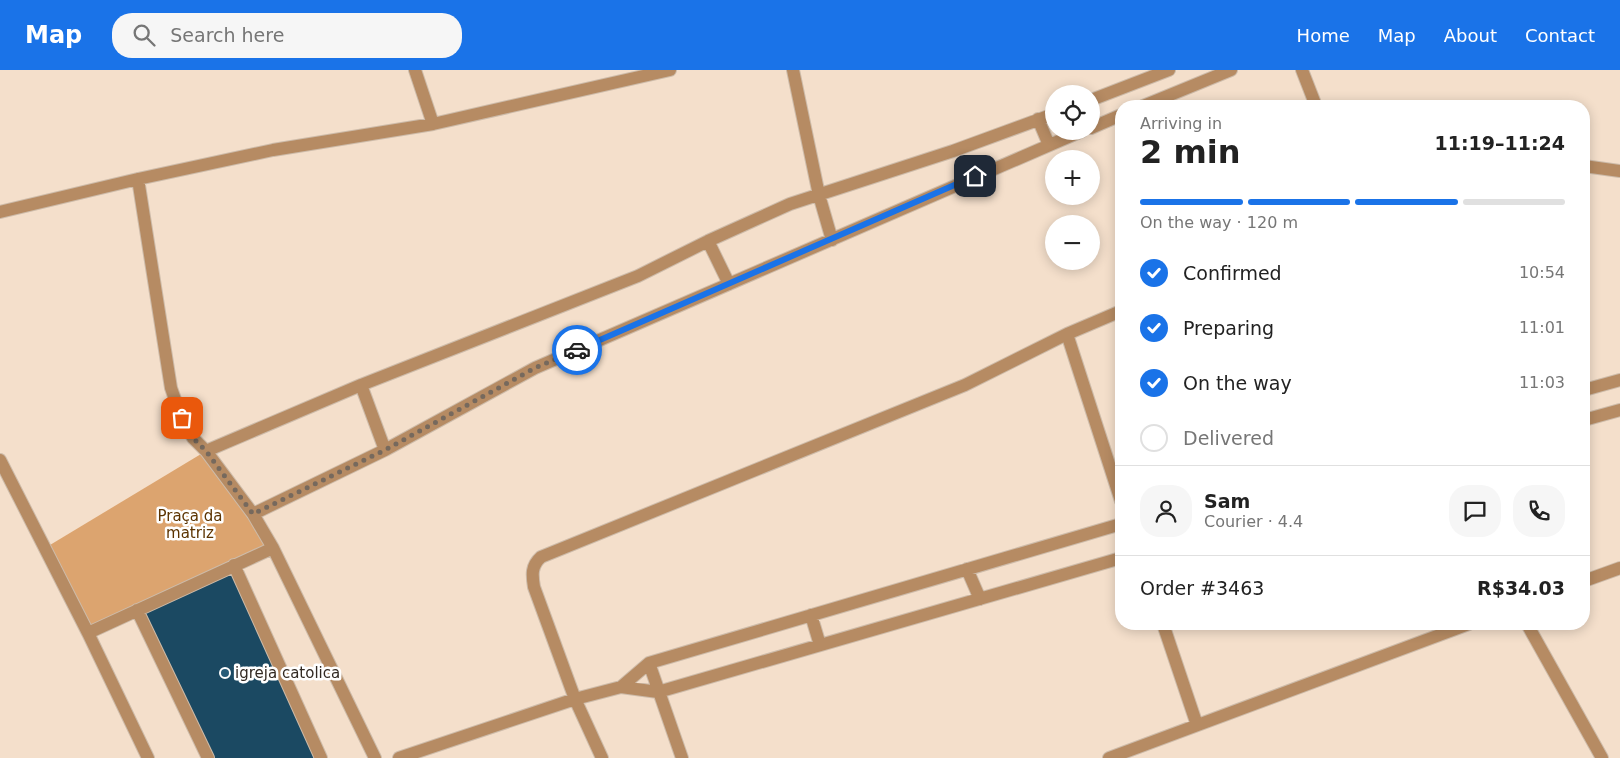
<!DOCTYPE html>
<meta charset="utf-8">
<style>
:root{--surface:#fff;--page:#f6f6f6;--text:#222;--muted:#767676;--line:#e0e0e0;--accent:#1a73e8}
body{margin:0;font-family:"DejaVu Sans",sans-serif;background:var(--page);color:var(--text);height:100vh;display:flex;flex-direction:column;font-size:19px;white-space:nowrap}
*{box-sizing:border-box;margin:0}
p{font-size:16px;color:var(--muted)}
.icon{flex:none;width:28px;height:28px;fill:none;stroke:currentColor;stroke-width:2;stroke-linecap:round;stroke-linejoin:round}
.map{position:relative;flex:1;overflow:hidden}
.sheet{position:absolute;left:1115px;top:30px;width:475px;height:530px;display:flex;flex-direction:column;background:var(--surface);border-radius:20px;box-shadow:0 2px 12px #0003}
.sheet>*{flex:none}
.controls{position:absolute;left:1045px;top:15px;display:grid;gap:10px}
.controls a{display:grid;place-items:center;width:55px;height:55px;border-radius:50%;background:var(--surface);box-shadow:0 2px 12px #0003;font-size:25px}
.pin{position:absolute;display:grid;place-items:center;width:42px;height:42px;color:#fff;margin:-21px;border-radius:10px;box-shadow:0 2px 8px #0006}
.courier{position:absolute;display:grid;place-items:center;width:50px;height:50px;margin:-25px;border:4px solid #1a73e8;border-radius:50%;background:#fff;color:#222;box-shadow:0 1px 6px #0007}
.summary em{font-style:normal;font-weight:700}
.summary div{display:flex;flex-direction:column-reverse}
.summary{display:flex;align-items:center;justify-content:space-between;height:85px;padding:0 25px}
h1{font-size:32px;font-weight:700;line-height:38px}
.bar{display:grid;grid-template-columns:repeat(4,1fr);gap:8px 5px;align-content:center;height:60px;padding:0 25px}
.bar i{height:6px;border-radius:4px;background:var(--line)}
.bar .current{background:var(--accent)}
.bar p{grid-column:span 4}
.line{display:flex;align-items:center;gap:12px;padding:0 25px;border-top:1px solid var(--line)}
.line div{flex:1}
.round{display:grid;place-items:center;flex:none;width:52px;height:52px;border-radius:20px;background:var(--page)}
ol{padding:0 25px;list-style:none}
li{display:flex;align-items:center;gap:15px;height:55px}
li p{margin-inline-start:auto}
li .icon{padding:5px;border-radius:50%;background:var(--accent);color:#fff;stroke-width:4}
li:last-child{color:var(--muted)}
li i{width:28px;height:28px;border:2px solid var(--line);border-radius:50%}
header{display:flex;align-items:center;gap:30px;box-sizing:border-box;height:70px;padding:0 25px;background:var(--accent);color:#fff}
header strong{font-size:24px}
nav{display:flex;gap:28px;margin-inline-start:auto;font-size:18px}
.search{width:350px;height:45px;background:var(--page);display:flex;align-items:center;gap:12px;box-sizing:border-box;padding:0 18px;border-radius:20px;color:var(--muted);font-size:19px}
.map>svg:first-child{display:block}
.green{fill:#dca46f}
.building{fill:#1b4962}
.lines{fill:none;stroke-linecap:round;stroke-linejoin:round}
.minor-casing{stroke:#cdbba9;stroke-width:14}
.minor{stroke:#b68b63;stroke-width:12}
.done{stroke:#76695d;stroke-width:5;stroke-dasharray:0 9}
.route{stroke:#1a73e8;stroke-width:6}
.poi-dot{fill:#285c78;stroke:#fff;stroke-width:2}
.labels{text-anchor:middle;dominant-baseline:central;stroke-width:5;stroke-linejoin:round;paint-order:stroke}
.park-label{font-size:15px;fill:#5c3300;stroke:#fff}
.poi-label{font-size:15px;fill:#322922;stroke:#fff;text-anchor:start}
</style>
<header>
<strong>Map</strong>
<div class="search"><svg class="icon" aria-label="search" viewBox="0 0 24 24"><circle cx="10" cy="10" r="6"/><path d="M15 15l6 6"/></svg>Search here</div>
<nav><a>Home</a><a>Map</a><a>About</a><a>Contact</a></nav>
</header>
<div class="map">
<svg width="1620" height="688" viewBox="0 0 1620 688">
<rect width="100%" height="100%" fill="#f4dfcb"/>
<path class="green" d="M206,381L273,478L88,563L45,478Z"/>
<path class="building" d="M234,495L321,688H208L137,540Z"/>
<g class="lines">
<g class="minor-casing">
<path id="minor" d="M415,0L433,54
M793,0L819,125L832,170
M1302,0L1316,36
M1091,30L1169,0
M1143,36L1231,0
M1038,49L1049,75
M1091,58L1121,45
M1584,96L1620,101
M138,109L171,318L182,349L193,368L206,381L253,444L273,478L375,688
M0,142L138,109L273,80L433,54L670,0
M708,171L729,214
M1067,264L1121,431
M361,315L385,380
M1584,320L1620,310
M1584,350L1620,340
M206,381L361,315L638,206L708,171L790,134L953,81L1054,44
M0,390L88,563L148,688
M253,444L385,380L535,298L1082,61
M234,495L321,688
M967,499L980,529
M1584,511L1620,498
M137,540L208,688
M811,545L820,575
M1163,554L1197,655
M1527,554L1602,688
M88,563L273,478
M649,593L682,688
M621,617L649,593L1121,454
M399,688L575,629L621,617L658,622L1121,488
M602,688L575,629L534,517C532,505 531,496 541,487L965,315L1067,264L1121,241
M1109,688L1469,554"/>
</g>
<use href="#minor" class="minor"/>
</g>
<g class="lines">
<path class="done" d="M182,348L193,368L206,381L253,444L385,380L535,298L577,280"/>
<path class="route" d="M577,280L975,106"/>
</g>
<circle class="poi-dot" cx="225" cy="603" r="5"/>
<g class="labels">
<g class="park-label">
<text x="190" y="446">Praça da<tspan x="190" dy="17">matriz</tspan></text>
</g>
<g class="poi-label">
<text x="235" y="603">igreja catolica</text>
</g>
</g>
</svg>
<div class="controls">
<a><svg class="icon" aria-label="locate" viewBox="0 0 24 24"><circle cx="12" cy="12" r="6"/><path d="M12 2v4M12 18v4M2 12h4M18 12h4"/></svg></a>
<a>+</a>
<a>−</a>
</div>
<div class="pin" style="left:182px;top:348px;background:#ea580c"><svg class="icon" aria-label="bag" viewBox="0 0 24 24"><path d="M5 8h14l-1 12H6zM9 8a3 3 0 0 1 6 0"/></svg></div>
<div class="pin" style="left:975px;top:106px;background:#1f2937"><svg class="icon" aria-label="home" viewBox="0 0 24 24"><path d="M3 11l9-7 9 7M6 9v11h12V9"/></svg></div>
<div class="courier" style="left:577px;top:280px"><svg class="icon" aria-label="car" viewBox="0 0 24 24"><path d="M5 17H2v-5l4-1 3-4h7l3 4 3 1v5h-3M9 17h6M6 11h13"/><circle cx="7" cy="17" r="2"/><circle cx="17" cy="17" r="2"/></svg></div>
<section class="sheet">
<div class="summary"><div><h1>2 min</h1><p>Arriving in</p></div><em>11:19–11:24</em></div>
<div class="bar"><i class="current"></i><i class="current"></i><i class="current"></i><i></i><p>On the way · 120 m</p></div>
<ol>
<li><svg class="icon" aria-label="check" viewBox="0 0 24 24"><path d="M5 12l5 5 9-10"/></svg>Confirmed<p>10:54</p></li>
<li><svg class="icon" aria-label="check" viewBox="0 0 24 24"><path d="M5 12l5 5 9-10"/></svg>Preparing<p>11:01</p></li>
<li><svg class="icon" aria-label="check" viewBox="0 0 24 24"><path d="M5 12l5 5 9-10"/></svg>On the way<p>11:03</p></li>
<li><i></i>Delivered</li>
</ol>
<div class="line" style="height:90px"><a class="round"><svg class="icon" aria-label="person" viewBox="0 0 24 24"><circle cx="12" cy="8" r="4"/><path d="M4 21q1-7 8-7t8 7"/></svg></a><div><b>Sam</b><p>Courier · 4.4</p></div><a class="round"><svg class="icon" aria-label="chat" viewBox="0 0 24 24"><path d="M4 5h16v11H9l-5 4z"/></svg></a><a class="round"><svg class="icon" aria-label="phone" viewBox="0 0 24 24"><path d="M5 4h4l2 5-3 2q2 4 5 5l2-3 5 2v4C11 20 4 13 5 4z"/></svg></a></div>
<div class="line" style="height:65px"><div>Order #3463</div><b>R$34.03</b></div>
</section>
</div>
